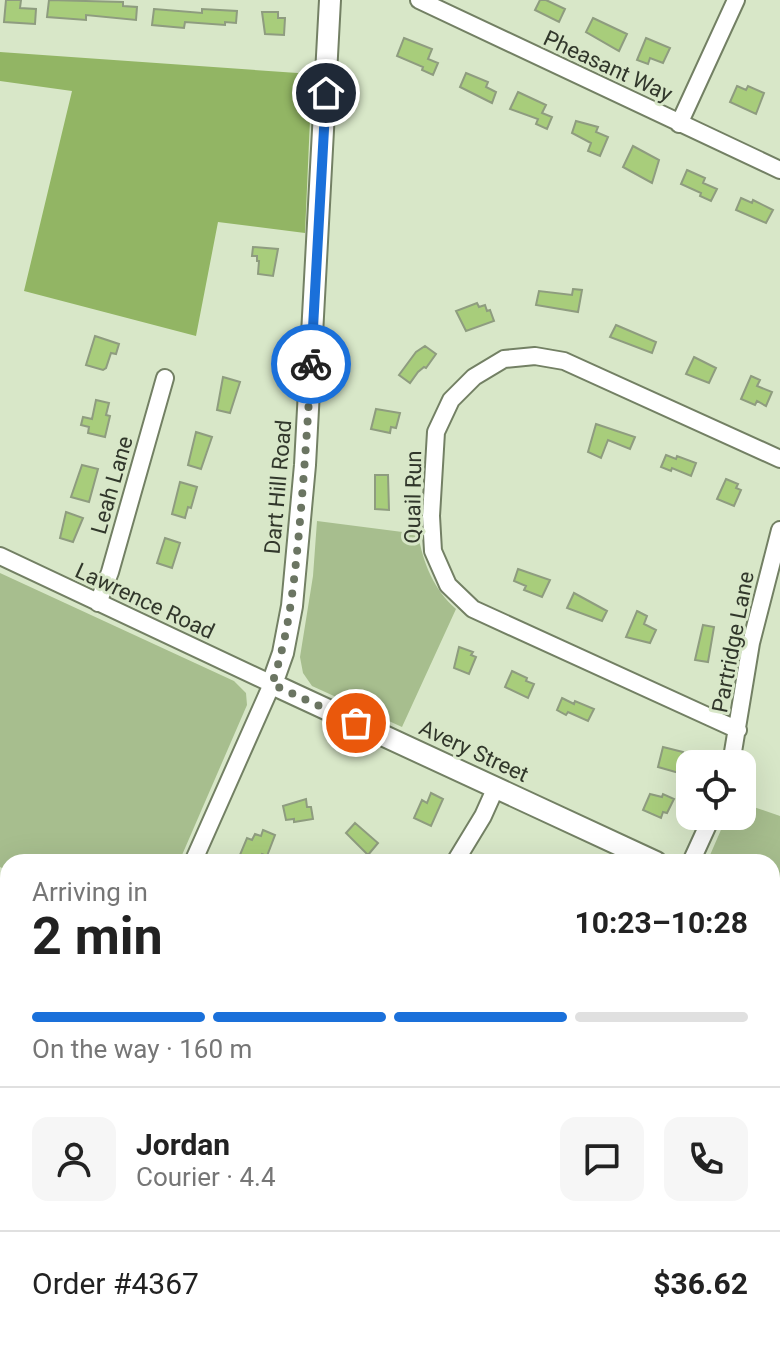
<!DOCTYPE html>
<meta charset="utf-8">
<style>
:root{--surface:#fff;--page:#f6f6f6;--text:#222;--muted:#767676;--line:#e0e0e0;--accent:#1a70da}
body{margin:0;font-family:Roboto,sans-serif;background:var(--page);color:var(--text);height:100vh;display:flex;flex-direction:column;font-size:30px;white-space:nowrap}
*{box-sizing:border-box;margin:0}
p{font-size:26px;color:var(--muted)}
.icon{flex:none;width:44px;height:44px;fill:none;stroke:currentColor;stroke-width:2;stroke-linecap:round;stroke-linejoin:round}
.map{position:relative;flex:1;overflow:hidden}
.sheet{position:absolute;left:0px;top:854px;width:780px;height:496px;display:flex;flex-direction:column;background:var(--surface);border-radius:24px 24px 0 0;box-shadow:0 8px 32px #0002}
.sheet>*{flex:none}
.controls{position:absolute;left:676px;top:750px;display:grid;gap:16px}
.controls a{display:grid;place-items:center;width:80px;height:80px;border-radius:16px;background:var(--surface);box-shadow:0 8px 32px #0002;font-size:40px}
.pin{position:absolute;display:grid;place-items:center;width:68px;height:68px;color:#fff;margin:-34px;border:4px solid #fff;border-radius:50%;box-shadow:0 2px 8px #0007}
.courier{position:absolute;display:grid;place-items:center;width:80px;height:80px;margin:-40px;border:6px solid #1a70da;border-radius:50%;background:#fff;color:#222;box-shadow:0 2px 10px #0007}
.overview em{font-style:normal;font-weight:700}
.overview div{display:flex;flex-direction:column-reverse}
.overview{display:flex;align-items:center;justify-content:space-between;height:136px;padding:0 32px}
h1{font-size:52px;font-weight:700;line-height:60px}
.bar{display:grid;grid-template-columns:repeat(4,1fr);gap:12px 8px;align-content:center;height:96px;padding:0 32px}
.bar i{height:10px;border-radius:6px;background:var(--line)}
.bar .active{background:var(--accent)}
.bar p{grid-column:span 4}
.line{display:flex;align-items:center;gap:20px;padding:0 32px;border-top:2px solid var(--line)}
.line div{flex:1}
.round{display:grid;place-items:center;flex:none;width:84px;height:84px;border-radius:16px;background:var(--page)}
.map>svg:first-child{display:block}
.green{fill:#a7be8e}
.forest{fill:#92b564}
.building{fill:#a8cd7b;stroke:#8e9c7f;stroke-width:2}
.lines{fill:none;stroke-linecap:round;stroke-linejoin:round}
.minor-casing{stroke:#738064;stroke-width:20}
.major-casing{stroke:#738064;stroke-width:24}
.minor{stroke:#fff;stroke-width:16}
.major{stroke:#fff;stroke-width:20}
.done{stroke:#6b7562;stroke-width:8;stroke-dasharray:0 14.4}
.route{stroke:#1a70da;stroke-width:10}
.labels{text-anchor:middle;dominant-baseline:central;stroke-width:6;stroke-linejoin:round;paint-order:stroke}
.street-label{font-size:22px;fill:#31372b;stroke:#d8e7c8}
</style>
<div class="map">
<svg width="780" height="1350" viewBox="0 0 780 1350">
<rect width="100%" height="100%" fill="#d8e7c8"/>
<path class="green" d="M317,521L418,534C423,563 434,590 456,609L402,727L312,686L303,673L300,657L313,576Z
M0,573L234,681L246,693L247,705L179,862H8V871L0,867Z
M742,803L780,816V904L772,900V862H707L727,816H742Z
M774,930L780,933V1289L772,1286Z"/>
<path class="forest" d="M0,52L312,74L305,233L218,222L196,336L24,291L72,91L0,81Z"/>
<path class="building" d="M6,0H21L20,8L36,9L35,24L4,22Z
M49,0L123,2V6L137,7L136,20L86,15V20L47,17Z
M540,0H546L565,9L559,22L535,10Z
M154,9L202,13V9L237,11L236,23L225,22V25L185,22L184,28L152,25Z
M262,12H278V18H285L284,35L265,34Z
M593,18L627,34L619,51L586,32Z
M404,38L432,49L428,59L438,63L433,75L422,70L423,67L397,56Z
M646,38L670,48L663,63L650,58L648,64L637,60Z
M466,73L488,82L486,87L496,92L492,103L460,87Z
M737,86L746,90L748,86L764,93L756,114L730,102Z
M518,92L546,105L542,113L552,117L547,129L536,124L538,119L510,109Z
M576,121L598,127L596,132L608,137L600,156L588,151L591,143L572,133Z
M633,146L659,160L652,183L623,167Z
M687,170L705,178L703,183L717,189L711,201L700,196L701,193L681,184Z
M741,198L752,203L753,200L773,210L766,223L736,210Z
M253,247L278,249L273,276L258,274L259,261H257V256H252Z
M573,289L582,290L578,312L536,305L539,291L572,295Z
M477,303L479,307L485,305L487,311L490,310L494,321L466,331L456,311Z
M616,325L656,342L652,353L610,337Z
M95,336L119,344L116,354L111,353L106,368L103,370L86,365Z
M425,346L436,354L426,368L424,367L418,372L410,383L399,375L416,352Z
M694,357L716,368L709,383L686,374Z
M751,376L760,380L757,386L772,392L766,406L757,401L755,405L741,399Z
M223,377L240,382L230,413L217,410Z
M96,400L109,403L106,415L110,416L105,437L88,433L89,427L81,425L83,417L92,419Z
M376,409L400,413L396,428L391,427L390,433L371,429Z
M596,424L635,437L630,449L608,440L601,458L588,452Z
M196,432L212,437L201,469L188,465Z
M666,455L676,459L677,456L696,463L691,476L672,468L671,471L661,467Z
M82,465L98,469L89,502L71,497Z
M375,475H388L389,510L375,509Z
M726,479L738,484L736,488L741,490L734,506L717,499Z
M180,482L197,487L191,508L188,507L185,518L172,514Z
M66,512L83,518L73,542L60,538Z
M165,538L180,543L172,568L157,563Z
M518,569L550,580L542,597L524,590L526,586L514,581Z
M574,593L607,611L602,621L567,608Z
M637,611L647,616L644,624L656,630L650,643L626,637Z
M703,625L714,627L708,662L695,660Z
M459,647L473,652L471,655L476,657L469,674L454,668Z
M512,671L527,678L526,681L534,684L528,698L505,687Z
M562,698L574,704L575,701L594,709L588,721L568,712L566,715L557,710Z
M663,747L683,752L679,773L658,767Z
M431,793L443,799L431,826L414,818L422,800L427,803Z
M650,794L662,797L663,794L674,799L667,813L663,812L661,818L643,810Z
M306,799L307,807H311L313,819L294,822V819L286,820L283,806Z
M355,823L378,843L368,855L346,833Z
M263,830L275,835L267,856L262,854L259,862H237L247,838L252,840L255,834L261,836Z"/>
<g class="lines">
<g class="minor-casing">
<path id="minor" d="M419,0L780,170
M679,124L736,0
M0,556L272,684L193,862
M98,603L110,572L165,378
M738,730L473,609L448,585L433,551L431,516L436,432L451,400L474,377L504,359L535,356L564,361L780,459
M731,764L751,643L780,530
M455,862L483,816L496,787
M691,862L712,816
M0,1005L8,1009
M0,1309L8,1291
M310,1342L312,1350
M644,1342L664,1350
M589,1350L592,1342"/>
</g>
<g class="major-casing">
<path id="major" d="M330,0L305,465L292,606L283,653L272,684L656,862
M772,918L780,921"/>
</g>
<use href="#minor" class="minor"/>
<use href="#major" class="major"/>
</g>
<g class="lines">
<path class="done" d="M311,364C308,420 304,476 299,532C294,584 289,634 272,684L356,723"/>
<path class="route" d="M311,364L326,93"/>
</g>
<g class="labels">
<g class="street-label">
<text transform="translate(608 66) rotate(25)">Pheasant Way</text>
<text transform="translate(112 485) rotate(-74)">Leah Lane</text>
<text transform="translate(278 487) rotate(-85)">Dart Hill Road</text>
<text transform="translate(413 497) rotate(-89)">Quail Run</text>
<text transform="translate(145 601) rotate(25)">Lawrence Road</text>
<text transform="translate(733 642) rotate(-79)">Partridge Lane</text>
<text transform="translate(474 751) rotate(25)">Avery Street</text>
</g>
</g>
</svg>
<div class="controls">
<a><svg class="icon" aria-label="locate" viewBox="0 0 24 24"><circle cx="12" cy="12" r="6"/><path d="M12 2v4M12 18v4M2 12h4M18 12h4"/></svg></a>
</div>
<div class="pin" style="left:356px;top:723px;background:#ea580c"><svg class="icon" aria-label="bag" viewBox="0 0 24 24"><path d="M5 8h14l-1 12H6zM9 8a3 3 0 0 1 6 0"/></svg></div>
<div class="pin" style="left:326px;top:93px;background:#1f2937"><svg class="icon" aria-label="home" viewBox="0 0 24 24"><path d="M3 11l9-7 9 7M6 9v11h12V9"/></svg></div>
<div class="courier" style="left:311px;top:364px"><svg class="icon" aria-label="bike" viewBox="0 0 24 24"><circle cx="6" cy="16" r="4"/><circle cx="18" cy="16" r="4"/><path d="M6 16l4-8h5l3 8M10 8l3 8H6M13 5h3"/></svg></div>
<section class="sheet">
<div class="overview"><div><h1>2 min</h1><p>Arriving in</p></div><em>10:23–10:28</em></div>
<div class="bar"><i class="active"></i><i class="active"></i><i class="active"></i><i></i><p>On the way · 160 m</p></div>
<div class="line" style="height:144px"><a class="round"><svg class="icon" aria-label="person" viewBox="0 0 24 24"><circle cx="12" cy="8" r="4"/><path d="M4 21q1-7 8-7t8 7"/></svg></a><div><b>Jordan</b><p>Courier · 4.4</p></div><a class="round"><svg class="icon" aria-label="chat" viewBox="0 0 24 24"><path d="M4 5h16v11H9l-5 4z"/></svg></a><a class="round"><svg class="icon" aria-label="phone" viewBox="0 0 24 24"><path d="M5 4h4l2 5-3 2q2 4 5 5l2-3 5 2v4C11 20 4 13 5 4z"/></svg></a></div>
<div class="line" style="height:104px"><div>Order #4367</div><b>$36.62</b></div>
</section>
</div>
